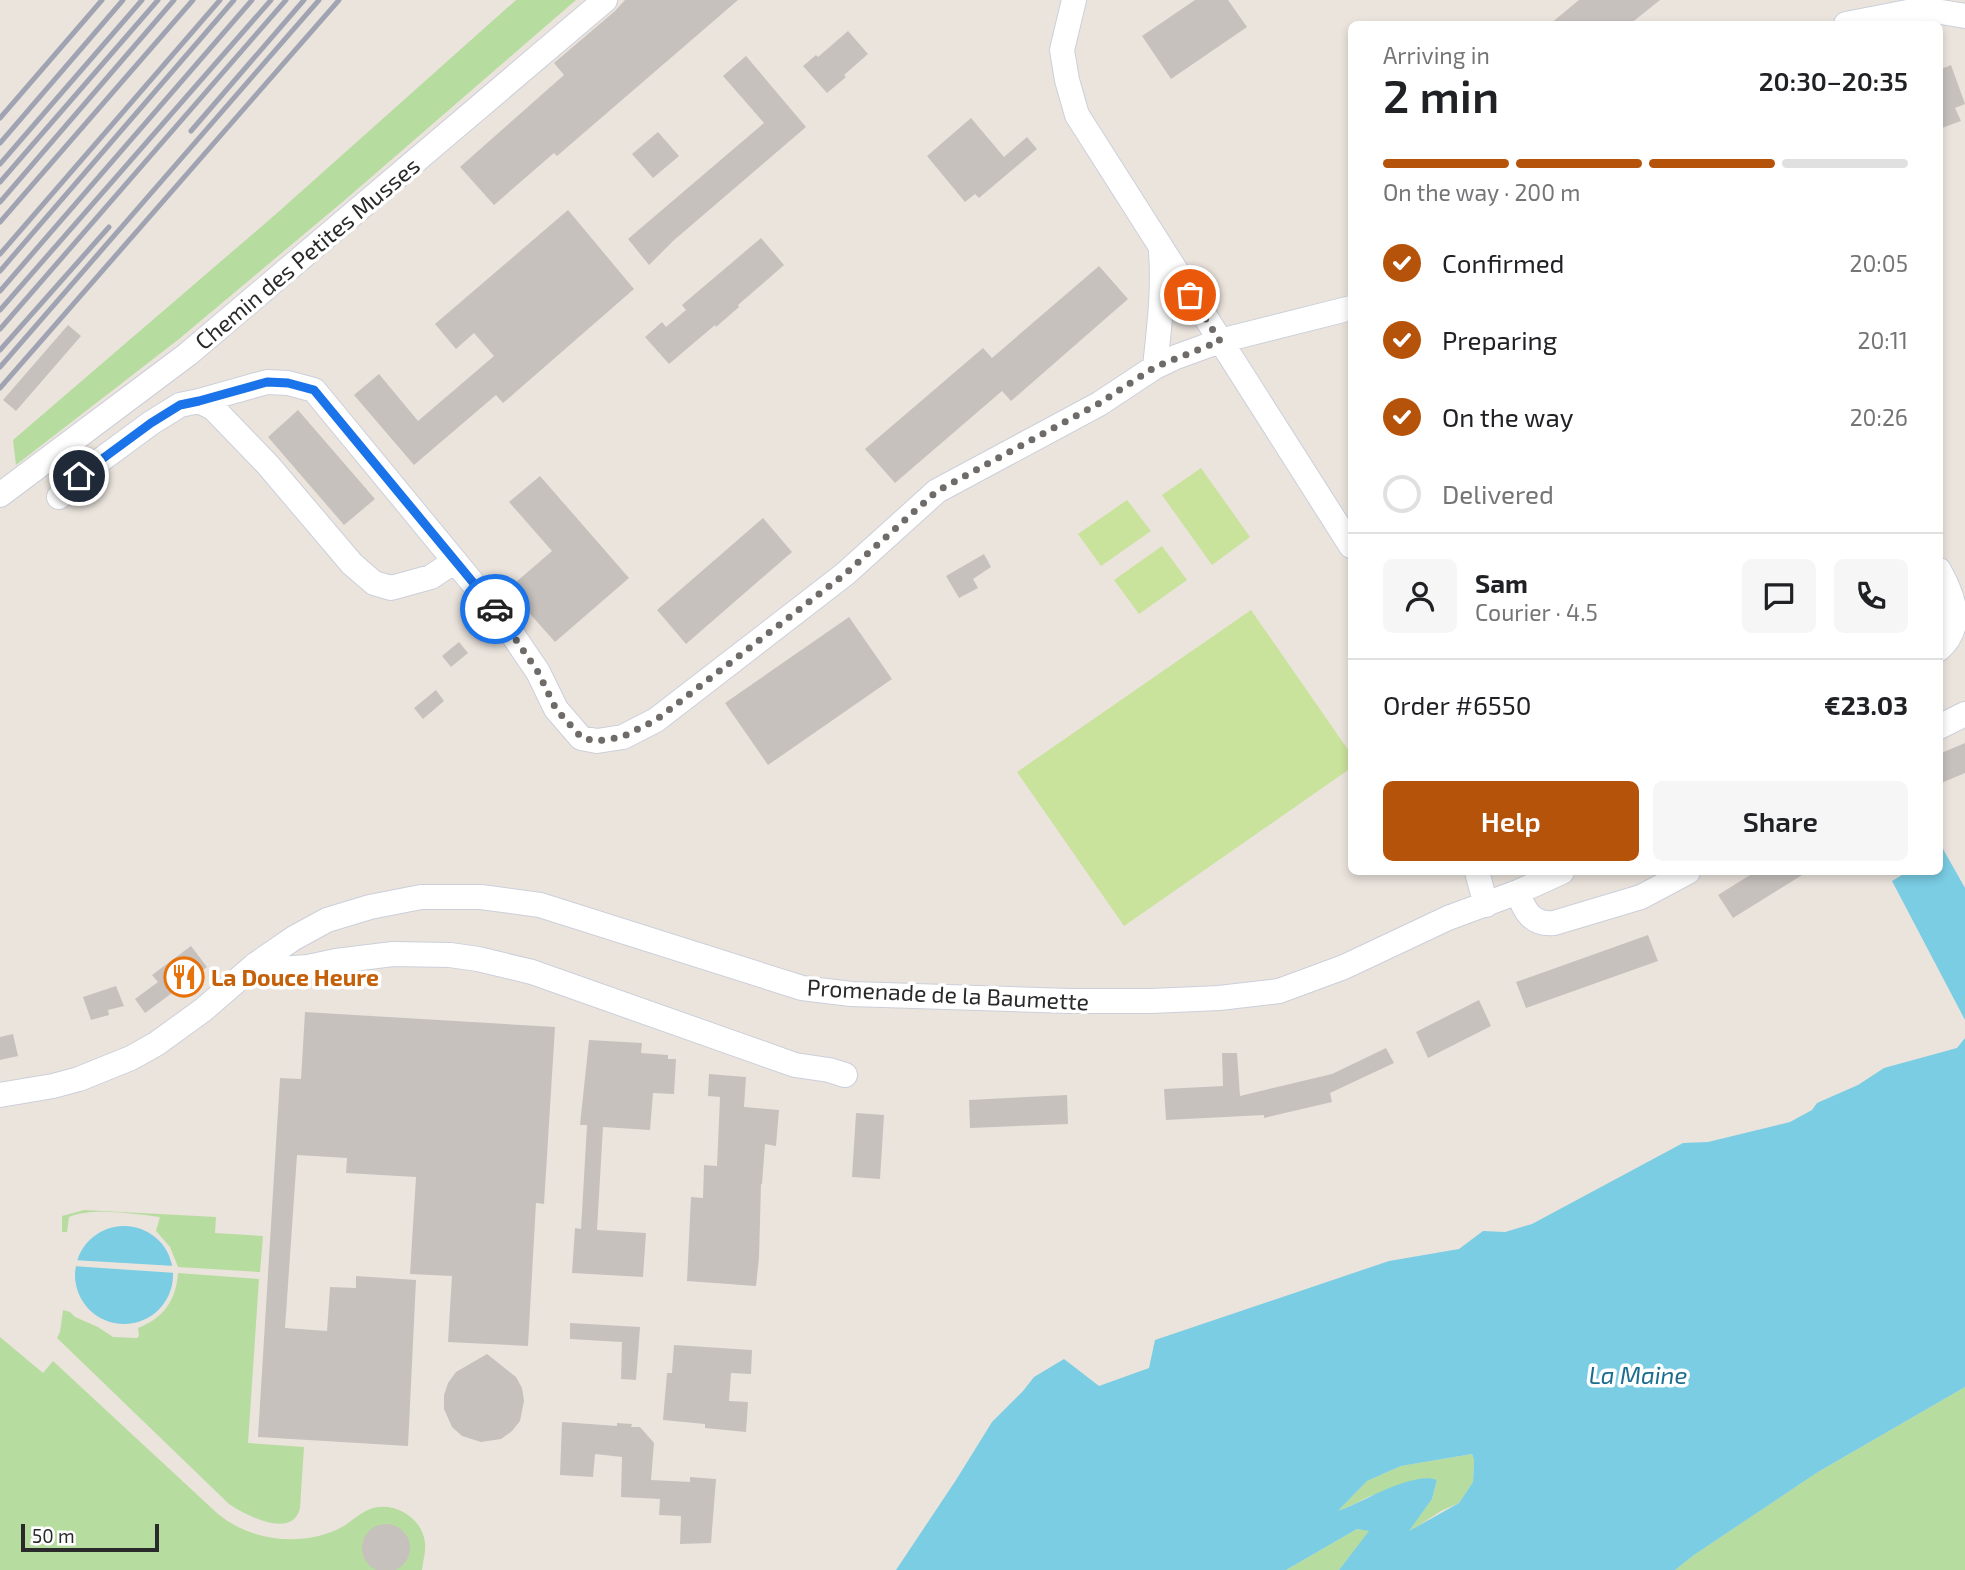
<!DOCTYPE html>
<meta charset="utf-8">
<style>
:root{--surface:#fff;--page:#f6f6f6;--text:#202124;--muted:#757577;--line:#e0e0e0;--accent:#b45309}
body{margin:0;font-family:"Exo 2",sans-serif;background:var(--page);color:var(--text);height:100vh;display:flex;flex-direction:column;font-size:26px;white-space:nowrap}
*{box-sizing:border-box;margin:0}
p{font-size:23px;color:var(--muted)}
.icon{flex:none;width:38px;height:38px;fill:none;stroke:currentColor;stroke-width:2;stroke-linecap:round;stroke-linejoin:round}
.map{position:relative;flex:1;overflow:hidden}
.side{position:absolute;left:1348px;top:21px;width:595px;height:854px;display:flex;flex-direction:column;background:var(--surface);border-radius:10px;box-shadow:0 4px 10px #0003}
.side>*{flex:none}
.scale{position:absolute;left:21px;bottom:18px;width:138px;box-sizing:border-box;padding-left:7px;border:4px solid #2a2a2a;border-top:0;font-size:19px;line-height:24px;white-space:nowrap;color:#2a2a2a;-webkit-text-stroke:5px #fff;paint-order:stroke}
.pin{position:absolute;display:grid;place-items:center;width:60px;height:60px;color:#fff;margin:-30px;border:4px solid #fff;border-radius:50%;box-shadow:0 2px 7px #0007}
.courier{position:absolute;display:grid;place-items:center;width:70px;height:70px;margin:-35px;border:5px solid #1a73e8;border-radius:50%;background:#fff;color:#222;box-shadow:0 2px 9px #0007}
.headline em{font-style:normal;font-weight:600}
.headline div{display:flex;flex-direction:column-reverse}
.headline{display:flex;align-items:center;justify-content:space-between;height:119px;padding:0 35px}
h1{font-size:46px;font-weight:600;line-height:52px}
.bar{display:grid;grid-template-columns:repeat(4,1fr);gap:10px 7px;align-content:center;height:84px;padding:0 35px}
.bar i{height:9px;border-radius:5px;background:var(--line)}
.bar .selected{background:var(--accent)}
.bar p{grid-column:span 4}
.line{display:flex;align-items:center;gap:18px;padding:0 35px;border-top:2px solid var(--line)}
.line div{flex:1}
.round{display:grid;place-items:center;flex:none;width:74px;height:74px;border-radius:10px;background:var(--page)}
ol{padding:0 35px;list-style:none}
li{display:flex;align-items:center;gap:21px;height:77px}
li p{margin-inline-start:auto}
li .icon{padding:7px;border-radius:50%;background:var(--accent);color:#fff;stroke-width:4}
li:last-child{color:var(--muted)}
li i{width:38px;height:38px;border:4px solid var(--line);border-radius:50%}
.action{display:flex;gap:14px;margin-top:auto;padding:14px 35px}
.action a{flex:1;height:80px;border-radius:10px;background:var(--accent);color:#fff;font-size:28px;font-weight:600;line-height:80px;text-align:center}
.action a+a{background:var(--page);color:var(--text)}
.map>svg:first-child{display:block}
.green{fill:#b7dc9f;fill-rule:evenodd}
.pitch{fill:#c9e29c}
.water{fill:#7acde3;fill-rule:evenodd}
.pier{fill:#ebe4dd}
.building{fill:#c6c1bd}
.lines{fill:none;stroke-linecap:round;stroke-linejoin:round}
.minor-casing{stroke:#cccfda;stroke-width:26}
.minor{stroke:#fff;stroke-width:24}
.rail{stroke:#a0a4b2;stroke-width:5}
.done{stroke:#6e6b69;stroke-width:7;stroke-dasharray:0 12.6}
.route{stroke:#1a73e8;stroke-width:9}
.labels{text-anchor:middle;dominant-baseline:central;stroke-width:7;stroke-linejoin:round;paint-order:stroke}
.street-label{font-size:23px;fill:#2a2a2a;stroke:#fff}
.food-label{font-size:23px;font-weight:bold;fill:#c56008;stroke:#fff;text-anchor:start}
.water-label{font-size:24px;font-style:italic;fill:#1a6d8e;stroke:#fff}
</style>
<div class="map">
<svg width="1965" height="1570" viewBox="0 0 1965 1570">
<rect width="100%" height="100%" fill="#ebe4dd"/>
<path class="green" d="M516,0H576L346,199L179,339L16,465L13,440L276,214Z
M84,1210L216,1217L215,1233L263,1236L260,1272L178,1267L170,1247L156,1231L160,1217C134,1214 94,1207 69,1217L67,1232H62V1216Z
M178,1273L259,1279L248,1443L304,1447L300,1508C293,1540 245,1515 229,1504L57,1338L60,1332L63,1310L70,1312L75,1317L98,1327L113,1337L137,1338L139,1336L138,1328C164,1318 176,1300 178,1273Z
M0,1337L43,1373L53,1361L218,1514C250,1540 297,1547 336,1530C349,1525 359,1512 373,1508C396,1502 423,1519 425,1543C426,1552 423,1561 422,1570H0ZM381,1530C421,1527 402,1570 374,1564C370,1561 367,1556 366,1550C366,1540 373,1534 381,1530Z
M1965,1387V1570H1675L1694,1555L1818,1472Z
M1472,1454L1474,1460L1473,1482L1459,1503L1441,1511L1407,1533L1432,1499L1437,1480L1370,1496L1336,1513L1367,1481L1401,1466Z
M1357,1529L1370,1531L1339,1570H1286Z"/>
<path class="pitch" d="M1201,468L1250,537L1212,565L1162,495Z
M1127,500L1151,531L1101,566L1078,534Z
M1162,546L1187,580L1139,614L1114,580Z
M1251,610L1351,754V768L1124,926L1017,772Z"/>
<path class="water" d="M1943,849L1965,888V1020L1892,881L1907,872H1939V851Z
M1965,1038V1387L1818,1472L1694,1555L1675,1570H1339L1369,1531L1357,1529L1286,1570H896L956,1480L992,1422L1023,1391L1034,1377L1064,1359L1099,1386L1149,1368L1155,1340L1389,1261L1459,1249L1483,1231L1505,1232L1532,1224L1683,1143L1708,1142L1790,1122L1812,1110L1817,1103L1858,1085L1884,1068L1957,1048ZM1472,1454L1474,1460L1473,1482L1459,1503L1409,1531L1432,1499L1437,1480C1414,1470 1361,1503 1338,1511L1367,1481L1401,1466Z
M75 1275a49 49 0 1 1 98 0a49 49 0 1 1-98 0Z"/>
<path class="pier" d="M73,1260L175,1266L176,1273L72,1266Z"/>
<path class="building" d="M625,0H738L557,156L554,153L494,205L460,167L564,75L554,63L615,11Z
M1195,0H1228L1247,27L1171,79L1142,36Z
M1579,0H1660L1630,24H1550Z
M848,31L868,54L844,75L846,77L827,93L803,66L816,55L818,57Z
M746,56L806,127L673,241L649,265L628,239L764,123L723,76Z
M1951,65L1965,104L1955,108L1961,121L1939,129V70Z
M971,118L1004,157L1027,137L1037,149L979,198L975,194L965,202L927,156Z
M658,132L679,156L653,178L632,154Z
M568,210L634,289L503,403L496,395L414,465L354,395L379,374L418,421L494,356L474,333L456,349L435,324Z
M761,238L784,265L738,305L739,307L716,327L715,325L669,364L645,337L662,322L666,327L686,310L682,305Z
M1099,266L1128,299L1011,401L1002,391L895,483L865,449L983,348L992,358Z
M68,325L81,336L16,411L3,400Z
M298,410L375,499L344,525L268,437Z
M540,476L629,578L555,642L508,589L552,551L509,502Z
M763,518L792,552L686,644L657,610Z
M984,554L991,567L973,579L978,588L959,598L946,576Z
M849,617L892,679L768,765L725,703Z
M459,642L468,653L451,667L442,656Z
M436,690L444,701L423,719L414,708Z
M1965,743V773L1939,784V754Z
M1755,872H1807L1733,918L1718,895Z
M1648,935L1658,961L1526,1008L1516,982Z
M191,946L207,967L145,1013L135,999L158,982L152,975Z
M116,986L124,1006L108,1010L109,1015L91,1020L83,997Z
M1479,1000L1491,1026L1428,1058L1416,1032Z
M305,1012L555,1027L544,1204L536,1203L528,1346L448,1342L452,1276L410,1274L416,1177L346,1173L347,1158L297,1155L285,1328L327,1331L330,1287L356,1288V1276L416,1280L408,1446L258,1437L280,1078L301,1079Z
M13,1034L18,1056L0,1060V1037Z
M589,1040L642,1043L641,1053L668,1055V1059H676L674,1094L653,1093L650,1130L603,1127L597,1230L646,1233L643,1277L572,1273L575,1228L581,1229L587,1125H580Z
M1386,1048L1394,1063L1330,1093L1332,1102L1264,1118V1115L1166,1120L1164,1089L1223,1086L1222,1053H1237L1240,1096L1332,1074Z
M709,1074L746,1077L744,1107L779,1110L776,1146L765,1144L762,1184H761L759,1258L756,1286L687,1281L691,1197L703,1198L704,1165L717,1166L720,1097L708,1096Z
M1067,1095L1068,1124L970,1128L969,1100Z
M856,1113L884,1115L880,1179L852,1177Z
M570,1323L640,1327L636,1380L621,1379L622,1342L570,1339Z
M674,1345L752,1350L751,1374L731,1373L729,1401L748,1402L746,1432L705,1428V1424L663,1420L667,1373H672Z
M487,1354L516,1377L522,1388L524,1401L520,1421L512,1431L501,1439L481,1442L462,1436L452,1427L444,1409V1395L448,1383L456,1372Z
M562,1422L617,1426V1423L632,1424L631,1427H640L654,1443L651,1480L690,1482V1477L716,1479L711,1543L680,1544L681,1516L659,1515L660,1499L621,1497L622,1457L595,1454L593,1477L560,1475Z
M362 1548a24 24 0 1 1 48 0a24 24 0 1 1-48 0Z"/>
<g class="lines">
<g class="minor-casing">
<path id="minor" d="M1074,0L1062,50L1067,80L1077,115L1351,546
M1846,24L1923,9L1965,16
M1155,367C1159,328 1164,291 1161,252
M199,401L213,408L268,465L352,564L374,583L391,588L431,577L455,561
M0,495L188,354L605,0
M59,497L79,476L151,423L180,405L199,401L267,382L288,383L314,390L500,616L538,672L556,709L581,738L597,741L623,737L656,720L845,574L937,491L1099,404L1155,367L1176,357L1220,341L1351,308
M1939,570C1954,597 1965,626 1939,649
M1939,727L1965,714
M1477,872L1486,905
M1518,892C1524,911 1532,925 1554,923L1641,897L1688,872
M255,965L265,970L308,967L336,961L393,954L450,955L478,959L532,972L795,1065L829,1070L845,1075
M0,1095L53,1086L79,1079L131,1058L156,1044L203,1010L255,965L294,938L327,920L370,907L421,897H481L540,905L802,988L851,994L1070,1001H1151L1219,998L1279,991L1344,967L1448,918L1518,892L1562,872"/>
</g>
<use href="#minor" class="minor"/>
<path class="rail" d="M0,118L102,0
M191,131L304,0
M0,143L123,0
M0,164L142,0
M0,182L158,0
M0,202L174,0
M0,222L193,0
M0,254L220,0
M0,271L234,0
M0,291L252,0
M0,310L271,0
M0,329L286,0
M0,350L109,227
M0,367L319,0
M0,388L339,0"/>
</g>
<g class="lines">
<path class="done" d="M495,609L538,672L556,709L582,738L597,741L622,737L656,720L845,574L937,491L1098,404L1155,367L1220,341L1190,295"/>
<path class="route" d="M79,476L151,423L180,405L199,401L267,382L288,383L314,390L495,609"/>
</g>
<defs>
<g id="restaurant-ring" transform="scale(2.0125)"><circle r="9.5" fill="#fff" stroke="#e8710a" stroke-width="1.5"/><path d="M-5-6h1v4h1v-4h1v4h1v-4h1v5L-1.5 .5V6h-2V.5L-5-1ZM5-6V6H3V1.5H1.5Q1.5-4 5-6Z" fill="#e8710a"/></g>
</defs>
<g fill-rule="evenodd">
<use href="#restaurant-ring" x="184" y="977"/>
</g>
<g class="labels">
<g class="street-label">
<text transform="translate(307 253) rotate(-40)">Chemin des Petites Musses</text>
<text transform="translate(948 994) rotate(3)">Promenade de la Baumette</text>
</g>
<g class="food-label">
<text x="211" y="977">La Douce Heure</text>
</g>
<g class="water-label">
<text x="1638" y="1374">La Maine</text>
</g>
</g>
</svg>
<div class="scale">50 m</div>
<div class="pin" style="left:1190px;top:295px;background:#ea580c"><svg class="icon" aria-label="bag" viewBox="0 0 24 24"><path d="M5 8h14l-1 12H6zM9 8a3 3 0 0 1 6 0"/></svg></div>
<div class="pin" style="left:79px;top:476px;background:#1f2937"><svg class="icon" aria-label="home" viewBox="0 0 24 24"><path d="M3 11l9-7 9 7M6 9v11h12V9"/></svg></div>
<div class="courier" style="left:495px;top:609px"><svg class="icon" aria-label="car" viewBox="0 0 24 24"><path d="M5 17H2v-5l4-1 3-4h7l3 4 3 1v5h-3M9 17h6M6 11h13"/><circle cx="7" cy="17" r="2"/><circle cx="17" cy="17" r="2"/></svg></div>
<section class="side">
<div class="headline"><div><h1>2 min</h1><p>Arriving in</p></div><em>20:30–20:35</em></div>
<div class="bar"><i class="selected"></i><i class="selected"></i><i class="selected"></i><i></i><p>On the way · 200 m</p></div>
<ol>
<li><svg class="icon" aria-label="check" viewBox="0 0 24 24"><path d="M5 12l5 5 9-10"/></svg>Confirmed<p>20:05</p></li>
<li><svg class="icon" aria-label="check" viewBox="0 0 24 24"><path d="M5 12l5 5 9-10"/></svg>Preparing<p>20:11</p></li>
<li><svg class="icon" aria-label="check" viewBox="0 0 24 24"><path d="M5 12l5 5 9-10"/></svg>On the way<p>20:26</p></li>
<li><i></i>Delivered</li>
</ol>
<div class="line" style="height:126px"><a class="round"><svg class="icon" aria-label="person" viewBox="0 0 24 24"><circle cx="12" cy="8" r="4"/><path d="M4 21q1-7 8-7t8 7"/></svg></a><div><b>Sam</b><p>Courier · 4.5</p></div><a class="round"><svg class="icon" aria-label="chat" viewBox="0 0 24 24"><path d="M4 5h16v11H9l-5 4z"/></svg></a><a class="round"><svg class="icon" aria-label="phone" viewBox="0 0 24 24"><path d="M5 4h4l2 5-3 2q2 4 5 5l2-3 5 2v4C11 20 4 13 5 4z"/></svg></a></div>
<div class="line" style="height:91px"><div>Order #6550</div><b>€23.03</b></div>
<div class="action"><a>Help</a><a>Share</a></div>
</section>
</div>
